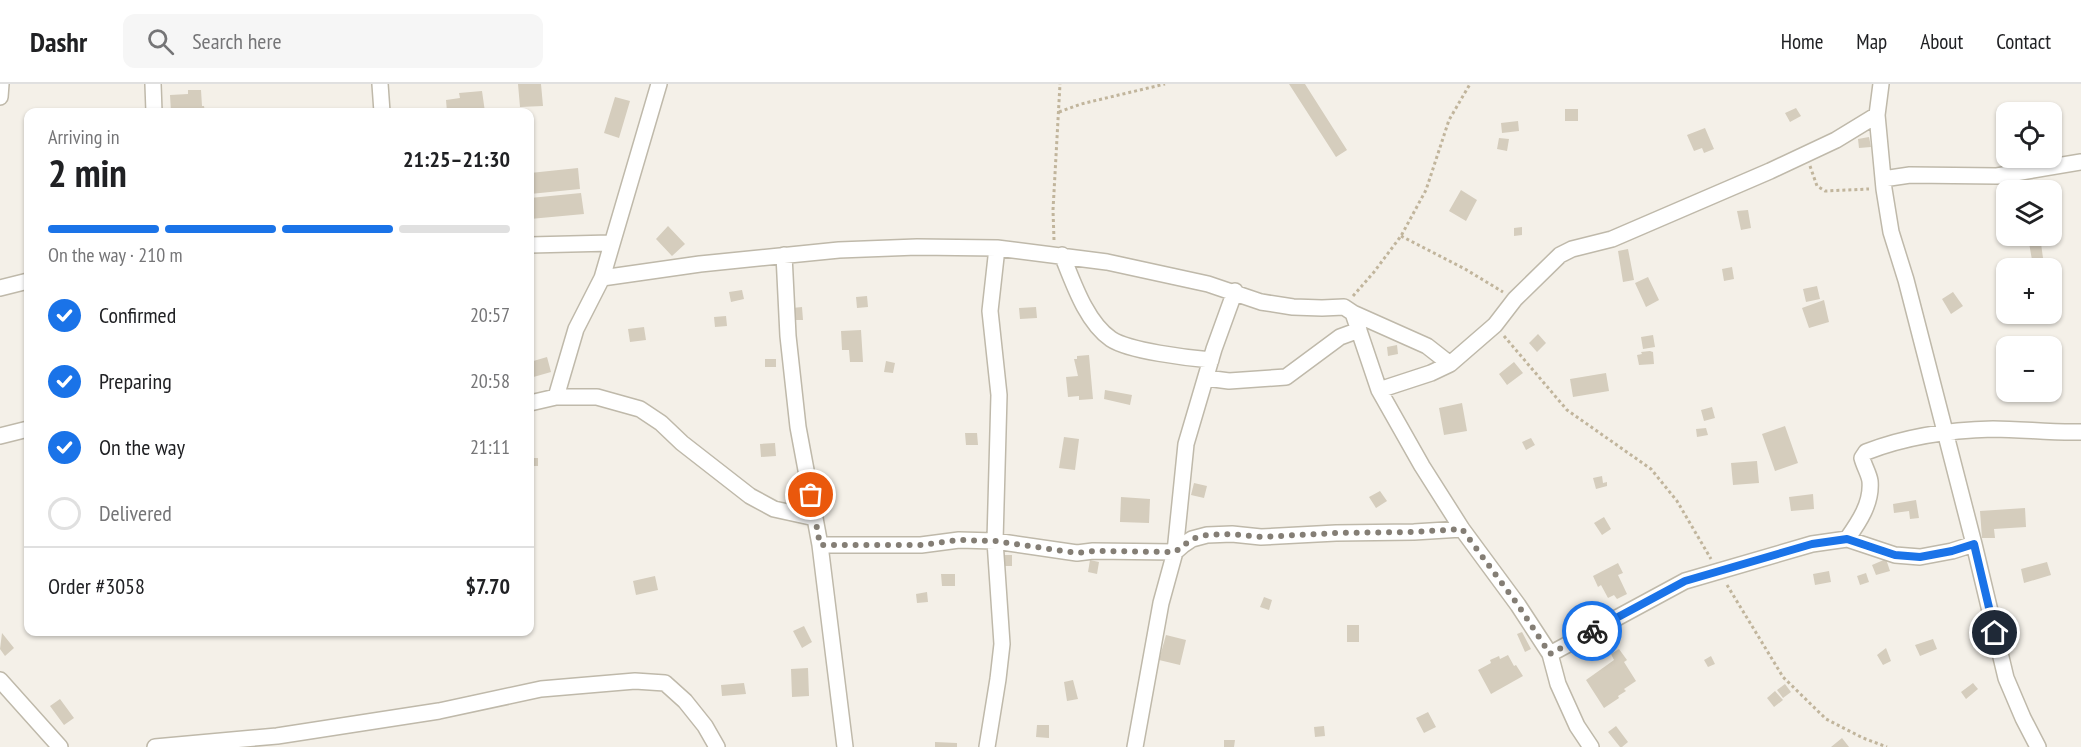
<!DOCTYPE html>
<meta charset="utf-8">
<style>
:root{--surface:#fff;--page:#f6f6f6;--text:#202124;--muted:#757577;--line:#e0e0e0;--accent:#1a73e8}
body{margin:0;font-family:"PT Sans Narrow",sans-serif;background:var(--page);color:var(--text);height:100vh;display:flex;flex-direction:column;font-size:22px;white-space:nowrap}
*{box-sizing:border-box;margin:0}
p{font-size:20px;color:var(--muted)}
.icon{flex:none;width:33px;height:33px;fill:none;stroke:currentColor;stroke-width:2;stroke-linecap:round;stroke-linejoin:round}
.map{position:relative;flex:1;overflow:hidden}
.details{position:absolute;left:24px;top:24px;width:510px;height:528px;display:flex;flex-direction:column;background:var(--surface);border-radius:12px;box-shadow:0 2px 4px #0004}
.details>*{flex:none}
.fabs{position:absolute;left:1996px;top:18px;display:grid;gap:12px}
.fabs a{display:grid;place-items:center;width:66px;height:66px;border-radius:12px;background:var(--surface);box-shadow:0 2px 4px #0004;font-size:30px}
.pin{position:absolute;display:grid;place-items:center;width:51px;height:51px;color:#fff;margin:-26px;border:3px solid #fff;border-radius:50%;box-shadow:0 2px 6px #0007}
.courier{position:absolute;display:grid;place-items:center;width:60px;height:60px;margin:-30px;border:4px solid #1a73e8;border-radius:50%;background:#fff;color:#222;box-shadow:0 2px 8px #0007}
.overview em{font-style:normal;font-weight:600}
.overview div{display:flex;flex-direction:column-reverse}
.overview{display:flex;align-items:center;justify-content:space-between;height:102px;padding:0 24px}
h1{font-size:39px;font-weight:600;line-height:45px}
.bar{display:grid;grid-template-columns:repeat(4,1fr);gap:9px 6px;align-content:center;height:72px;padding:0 24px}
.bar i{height:8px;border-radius:4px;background:var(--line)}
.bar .on{background:var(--accent)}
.bar p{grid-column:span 4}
.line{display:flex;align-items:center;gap:15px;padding:0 24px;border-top:2px solid var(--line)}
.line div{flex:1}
ol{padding:0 24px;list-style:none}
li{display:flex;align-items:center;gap:18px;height:66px}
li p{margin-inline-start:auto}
li .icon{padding:6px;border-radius:50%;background:var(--accent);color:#fff;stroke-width:4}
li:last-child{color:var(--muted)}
li i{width:33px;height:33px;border:3px solid var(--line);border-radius:50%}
header{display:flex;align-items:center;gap:36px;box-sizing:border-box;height:84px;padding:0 30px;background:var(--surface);border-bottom:2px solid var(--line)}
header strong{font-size:28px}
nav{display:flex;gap:33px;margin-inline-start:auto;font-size:21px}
.search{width:420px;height:54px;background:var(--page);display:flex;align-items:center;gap:15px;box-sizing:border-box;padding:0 21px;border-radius:12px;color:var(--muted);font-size:22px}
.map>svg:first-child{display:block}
.building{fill:#d5cdbd}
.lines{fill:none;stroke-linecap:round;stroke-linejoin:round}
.minor-casing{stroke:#bfb9aa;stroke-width:18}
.path{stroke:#c1b59c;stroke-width:3;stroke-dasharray:3 3;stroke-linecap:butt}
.minor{stroke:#fff;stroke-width:15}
.done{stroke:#847e75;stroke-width:6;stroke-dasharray:0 10.8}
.route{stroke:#1a73e8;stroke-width:8}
</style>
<header>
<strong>Dashr</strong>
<div class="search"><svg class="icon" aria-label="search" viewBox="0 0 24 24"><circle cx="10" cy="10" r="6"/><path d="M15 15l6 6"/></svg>Search here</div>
<nav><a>Home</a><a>Map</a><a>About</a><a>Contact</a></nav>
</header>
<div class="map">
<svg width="2081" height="663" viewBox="0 0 2081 663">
<rect width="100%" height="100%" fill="#f4f0e8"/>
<path class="building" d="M518,0H541L543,22L520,23Z
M1289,0H1305L1347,66L1336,73Z
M188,6H201L202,22H204L205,28H171L170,11L188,10Z
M482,7L485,28H447L446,16L460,14L459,9Z
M615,13L630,17L619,54L604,49Z
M1796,24L1801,32L1790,38L1785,29Z
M1565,25H1578V37H1565Z
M1518,37L1519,47L1502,49L1501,39Z
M1705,44L1714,65L1704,69L1702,64L1694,67L1687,51Z
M1869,53L1871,63L1859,64L1858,55Z
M1499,54L1509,55L1507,67L1497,65Z
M578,84L580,105L530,110V89Z
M1461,106L1477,116L1466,137L1449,127Z
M581,109L584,130L530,135V114Z
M1748,126L1751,144L1741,146L1737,127Z
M668,142L685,160L672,172L656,155Z
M1522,143V151L1514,152V144Z
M2040,152L2043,174L2032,176L2028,153Z
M1628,165L1634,196L1623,198L1618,167Z
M1732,183L1734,195L1724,197L1722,185Z
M1648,193L1659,216L1646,223L1635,199Z
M1817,202L1820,215L1806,218L1803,205Z
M742,206L744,215L731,218L729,208Z
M1953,208L1963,222L1951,230L1942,215Z
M867,212L868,223L857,224L856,213Z
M1824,216L1829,238L1809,244L1802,224Z
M802,223L803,236H792V224Z
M1036,223L1037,234L1020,235L1019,224Z
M726,232L727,242L715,243L714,233Z
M644,243L646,256L630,258L628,245Z
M861,246L863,278H850L849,266H842L841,247Z
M1538,250L1546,259L1537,268L1529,259Z
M1653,251L1655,263L1643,265L1641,253Z
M1397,261L1398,270L1388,272L1387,263Z
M1650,267L1653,268L1654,280L1639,281L1637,271L1642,270L1641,268Z
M1089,271L1093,315L1079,316V312L1068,313L1066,293L1078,292L1074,275H1077V272Z
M547,273L551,288L530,294V278Z
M765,275H776V283H765Z
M886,277L895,279L893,289L884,288Z
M1514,278L1523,289L1507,301L1499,290Z
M1606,289L1609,307L1573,313L1570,295Z
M1105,306L1132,311L1130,321L1104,315Z
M1462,319L1467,347L1444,351L1439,324Z
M1712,323L1715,334L1704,337L1701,326Z
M1785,342L1798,379L1775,387L1762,350Z
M1706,344L1708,351L1697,353L1696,345Z
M965,349H977L978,361H966Z
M1064,353L1079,355L1075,386L1059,384Z
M1531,354L1535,361L1526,366L1522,358Z
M775,359L776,372L761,373L760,360Z
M530,374H538V382H530Z
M1757,377L1759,399L1733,401L1731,379Z
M1602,392L1603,399L1607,398V402L1596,405L1593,394Z
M1194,399L1207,402L1204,414L1191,411Z
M1380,407L1387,417L1376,424L1369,413Z
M1813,410L1814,425L1791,427L1789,413Z
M1121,413L1150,415L1149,439L1120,438Z
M1916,416L1919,434L1910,435L1909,427L1894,429L1893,420Z
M2025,424L2026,443L1994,445L1995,454H1982L1980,427Z
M1604,433L1611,445L1602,451L1594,439Z
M1003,471H1012V482H1002Z
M1886,475L1890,487L1876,491L1872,481Z
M1090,476L1099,478L1097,490L1088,488Z
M2047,478L2051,491L2024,499L2021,485Z
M1618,479L1623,489L1618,491L1627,510L1617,515L1614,511L1608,514L1601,501L1598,503L1593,492Z
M1829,487L1831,498L1815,501L1813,490Z
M1866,489L1869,498L1860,501L1857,492Z
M941,490H955V502H942Z
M655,492L658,506L636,511L633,497Z
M927,508L928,518L917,519L916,510Z
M1264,513L1272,516L1269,526L1260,523Z
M1347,541H1359V558H1347Z
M804,542L812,558L802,564L793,547Z
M1522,548L1531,565L1525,568L1517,550Z
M2,549L14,564L5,572L0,565Z
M1166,551L1186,556L1180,581L1159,576Z
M1933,555L1937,565L1920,572L1915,561Z
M1886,564L1891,577L1883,581L1877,571Z
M1619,565L1627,576L1624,578L1636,597L1624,605L1626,607L1618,612L1619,614L1604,624L1586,596L1614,576L1611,570Z
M1508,571L1514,582L1516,581L1523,592L1491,610L1478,586L1491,579L1490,576L1499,572L1500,575Z
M1711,572L1715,580L1708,583L1704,576Z
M808,584L809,612L792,613L791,585Z
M1073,596L1078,615L1067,617L1064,598Z
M744,599L746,610L722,612L721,601Z
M1973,599L1978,605L1966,615L1961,608Z
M1785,600L1791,608L1783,614L1777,606Z
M1775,607L1783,616L1774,623L1767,614Z
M60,615L74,634L64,641L50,622Z
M1428,628L1436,643L1424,649L1416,634Z
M1037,641H1049V654L1036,653Z
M1324,642L1325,652L1315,653L1314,643Z
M1616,642L1628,658L1622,663H1620L1608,648Z
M1842,654L1849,663H1831Z
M1224,656H1235L1234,663H1224Z
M935,658L957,659V663H935Z"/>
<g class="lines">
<g class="minor-casing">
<path id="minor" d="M153,0L154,28
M380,0L382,28
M1881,0L1877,31L1884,105L1891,148L1906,196L1974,460L2006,594L2023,634L2038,663
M0,13L1,0
M1883,95L1910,91L1997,92L2081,78
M530,161L611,159
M784,171L788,252L798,343L820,461L845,663
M1062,171C1073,198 1086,238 1111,255C1129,267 1188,274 1211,276
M602,194L700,180L839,166L917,163L997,164L1107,178L1208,200L1261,218L1293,223L1322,224L1344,223L1353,229L1379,306L1422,382L1462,445L1518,521L1550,570L1558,600L1577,642L1591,663
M0,204L28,197
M1353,229L1427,262L1450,280
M1206,294L1229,297L1286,293L1340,253L1359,246
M1379,306L1431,289L1450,280L1495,241L1515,215L1560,171L1572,165L1612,155L1770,87L1836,56L1877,31
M556,313L576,245L602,194L659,0
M530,319L556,313H597L640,325L661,339L682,359L750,412L774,425L815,434
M0,352L28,345
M1847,455C1859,438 1872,419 1870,397C1869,390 1864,382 1862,374L1866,368C1907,352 1949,346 1993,345C2022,345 2052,349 2081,348
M820,461H921L959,456L995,457L1077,469L1093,467L1175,468L1186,360L1214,265L1235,207
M1550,570L1685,497L1812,460L1847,455L1895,471L1920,473L1952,467L1974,460
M0,596L60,663
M155,663L277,652L439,627L541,605L635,597L665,599L685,617L705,642L717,663
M987,663L998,595L1002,560L995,457L999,311L990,227L997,164
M1135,663L1161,519L1175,468L1183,461L1192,455L1207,451L1232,450L1261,453L1336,449L1414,448L1462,445"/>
</g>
<path class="path" d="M1059,28L1081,20L1165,0
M1810,82L1817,102L1825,107L1869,105
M1401,152L1465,185L1503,208
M1054,156L1053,126L1060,0
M1353,212L1374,188L1401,152L1426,106L1449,36L1470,0
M1504,252L1567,326L1651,385L1677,417L1711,475
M1727,501L1783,593L1826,635L1863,654L1887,663"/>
<use href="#minor" class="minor"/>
</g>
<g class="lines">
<path class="done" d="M811,411L820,461H921L959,456L995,457L1077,469L1094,467L1175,468L1192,455L1207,451L1232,450L1261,453L1336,449L1414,448L1462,445L1518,521L1550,570L1592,547"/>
<path class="route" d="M1592,547L1685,497L1812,460L1847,455L1895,471L1920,473L1952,467L1974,460L1995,549"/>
</g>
</svg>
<div class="fabs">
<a><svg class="icon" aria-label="locate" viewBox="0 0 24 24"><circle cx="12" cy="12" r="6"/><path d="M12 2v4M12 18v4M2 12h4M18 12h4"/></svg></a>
<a><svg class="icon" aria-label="layers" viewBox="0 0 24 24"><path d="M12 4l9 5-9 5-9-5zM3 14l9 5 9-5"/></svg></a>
<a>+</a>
<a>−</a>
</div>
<div class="pin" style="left:811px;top:411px;background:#ea580c"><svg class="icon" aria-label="bag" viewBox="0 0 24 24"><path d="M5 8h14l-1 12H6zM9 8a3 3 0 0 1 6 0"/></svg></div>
<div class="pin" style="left:1995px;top:549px;background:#1f2937"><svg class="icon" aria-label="home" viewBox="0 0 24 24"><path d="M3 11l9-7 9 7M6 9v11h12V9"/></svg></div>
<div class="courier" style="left:1592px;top:547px"><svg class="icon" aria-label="bike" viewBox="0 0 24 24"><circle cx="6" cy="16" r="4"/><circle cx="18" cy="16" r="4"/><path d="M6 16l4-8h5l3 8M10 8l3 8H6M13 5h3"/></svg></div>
<section class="details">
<div class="overview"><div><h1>2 min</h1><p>Arriving in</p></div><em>21:25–21:30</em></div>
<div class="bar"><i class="on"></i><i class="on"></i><i class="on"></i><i></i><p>On the way · 210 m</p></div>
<ol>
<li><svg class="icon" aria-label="check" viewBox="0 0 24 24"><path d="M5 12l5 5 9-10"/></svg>Confirmed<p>20:57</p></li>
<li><svg class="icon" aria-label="check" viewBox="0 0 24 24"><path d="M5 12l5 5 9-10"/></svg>Preparing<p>20:58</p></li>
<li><svg class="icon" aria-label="check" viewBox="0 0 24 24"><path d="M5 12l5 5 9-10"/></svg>On the way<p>21:11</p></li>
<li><i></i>Delivered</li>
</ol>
<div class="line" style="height:78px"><div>Order #3058</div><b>$7.70</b></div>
</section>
</div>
